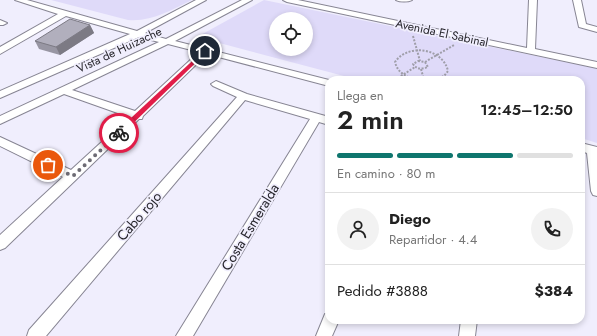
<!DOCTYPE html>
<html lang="es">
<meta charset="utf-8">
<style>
:root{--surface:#fff;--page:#f2f2f2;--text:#222;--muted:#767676;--line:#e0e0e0;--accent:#0f766e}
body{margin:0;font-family:Jost,sans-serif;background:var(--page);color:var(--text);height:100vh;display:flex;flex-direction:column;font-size:15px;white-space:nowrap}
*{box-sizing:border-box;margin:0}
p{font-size:13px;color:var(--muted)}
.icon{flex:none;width:22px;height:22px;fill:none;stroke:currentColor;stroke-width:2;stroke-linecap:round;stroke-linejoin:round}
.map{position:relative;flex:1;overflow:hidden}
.panel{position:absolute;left:325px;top:76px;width:260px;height:248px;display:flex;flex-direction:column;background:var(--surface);border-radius:12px;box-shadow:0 2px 6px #0003}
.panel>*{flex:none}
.fabs{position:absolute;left:269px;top:12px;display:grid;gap:8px}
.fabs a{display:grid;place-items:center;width:44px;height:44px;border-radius:50%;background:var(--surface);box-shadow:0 2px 6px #0003;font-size:20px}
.pin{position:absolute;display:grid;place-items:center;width:34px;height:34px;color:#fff;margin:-17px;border:2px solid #fff;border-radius:50%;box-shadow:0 1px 4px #0007}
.courier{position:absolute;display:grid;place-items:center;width:40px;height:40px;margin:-20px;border:3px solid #e11d48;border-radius:50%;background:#fff;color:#222;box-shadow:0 1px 5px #0007}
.head em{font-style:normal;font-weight:600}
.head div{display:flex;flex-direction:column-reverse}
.head{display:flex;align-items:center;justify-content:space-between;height:68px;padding:0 12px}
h1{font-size:26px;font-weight:600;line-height:30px}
.bar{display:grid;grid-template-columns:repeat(4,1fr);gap:6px 4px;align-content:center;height:48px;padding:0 12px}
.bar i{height:5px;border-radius:3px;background:var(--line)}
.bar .current{background:var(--accent)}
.bar p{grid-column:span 4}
.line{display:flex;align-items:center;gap:10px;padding:0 12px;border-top:1px solid var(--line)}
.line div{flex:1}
.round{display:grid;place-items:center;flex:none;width:42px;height:42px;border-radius:21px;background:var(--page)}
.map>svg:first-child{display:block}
.green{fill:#dfdaf9;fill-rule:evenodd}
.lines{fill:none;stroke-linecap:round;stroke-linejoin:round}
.service-casing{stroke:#878593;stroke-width:2}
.minor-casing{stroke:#878593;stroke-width:2}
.path{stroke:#9f9ea9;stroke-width:2;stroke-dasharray:2 1.5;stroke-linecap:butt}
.service{fill:#fff;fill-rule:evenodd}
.minor{fill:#fff;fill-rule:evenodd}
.wall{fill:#9896a3}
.shaded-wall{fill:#7c7a84}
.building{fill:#b1afbd;stroke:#7c7a84}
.route{fill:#e11d48}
.done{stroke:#6d6b74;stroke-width:4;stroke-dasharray:0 7.2}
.labels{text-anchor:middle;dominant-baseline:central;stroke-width:3.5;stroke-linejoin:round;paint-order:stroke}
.far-street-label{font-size:12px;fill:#26252b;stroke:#f0eefd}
.street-label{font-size:14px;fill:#26252b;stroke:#f0eefd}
</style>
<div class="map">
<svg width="597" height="336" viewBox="0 0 597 336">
<rect width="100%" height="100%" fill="#f0eefd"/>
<path class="green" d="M51,0H192C171,10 152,22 128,20Z
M264,0L594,68L597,69V143L581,138V80H359L197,37ZM276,19H306V49H276Z"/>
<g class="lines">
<g class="service-casing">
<path id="service" d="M396,0H412C408,2 400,2 396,0Z"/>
</g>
<g class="minor-casing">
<path id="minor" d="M15,0H27L137,31L196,0H206L145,33L166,39L242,0H252L175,41L329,80V86L207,54L143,116L142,119H139L5,248L0,250V235L63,177L0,146V137L71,170L129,117L64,94L0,124V116L159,42L139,37L0,98V91L130,34L66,16L0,54V47L58,14ZM168,44L199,52L135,111L72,90Z
M283,0H298L527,48L529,0H537L535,49L597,62V68L287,2Z
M573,0H581L586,24L597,27V32L579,27Z
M0,20L7,23L3,25H0Z
M216,81L247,94L329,117V125L319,122L193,336H176L310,119L245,100L46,336H27L29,330L237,97L213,86L211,84Z
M581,143L597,147V196L593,195L591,191L587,153L581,151Z
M329,313V320H339L332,336H316L325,314Z
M461,320H477L475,336H459Z"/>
</g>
<path class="path" d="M413,36L420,61
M418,61L425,62L428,67C422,69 417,70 413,64Z
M425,62L454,45
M421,69L424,80
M395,80L415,67
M419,80C408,78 398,74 395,62C408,43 443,48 448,71L444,76L435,80"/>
<use href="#service" class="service"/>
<use href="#minor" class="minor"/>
</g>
<path class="wall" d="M90,25L94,33L60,55L39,49L35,41Z"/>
<path class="shaded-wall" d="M90,25L94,33L60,55L56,47Z"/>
<path class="building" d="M70,19L90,25L56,47L35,41Z"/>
<path class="route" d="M204,50L208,51L122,134H117V131Z"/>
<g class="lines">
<path class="done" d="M48,165L73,176L119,133"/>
</g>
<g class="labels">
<g class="far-street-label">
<text transform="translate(442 33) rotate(12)">Avenida El Sabinal</text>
<text transform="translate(119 50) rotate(-25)">Vista de Huizache</text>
</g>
<g class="street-label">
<text transform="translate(139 216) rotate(-49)">Cabo rojo</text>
<text transform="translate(250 227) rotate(-59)">Costa Esmeralda</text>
</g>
</g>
</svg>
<div class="fabs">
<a><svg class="icon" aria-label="locate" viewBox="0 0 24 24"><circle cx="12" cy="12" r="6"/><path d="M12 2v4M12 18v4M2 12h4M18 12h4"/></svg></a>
</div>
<div class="pin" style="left:48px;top:165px;background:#ea580c"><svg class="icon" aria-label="bag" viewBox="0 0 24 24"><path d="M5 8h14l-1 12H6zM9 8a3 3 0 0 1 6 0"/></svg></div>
<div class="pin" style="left:205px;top:51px;background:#1f2937"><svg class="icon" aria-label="home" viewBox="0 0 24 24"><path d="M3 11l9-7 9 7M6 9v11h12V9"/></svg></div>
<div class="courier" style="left:119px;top:133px"><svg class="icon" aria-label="bike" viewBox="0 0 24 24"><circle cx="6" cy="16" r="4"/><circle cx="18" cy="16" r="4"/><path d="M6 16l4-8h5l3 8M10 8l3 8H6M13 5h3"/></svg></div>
<section class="panel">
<div class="head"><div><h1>2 min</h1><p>Llega en</p></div><em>12:45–12:50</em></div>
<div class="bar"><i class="current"></i><i class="current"></i><i class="current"></i><i></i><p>En camino · 80 m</p></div>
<div class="line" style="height:72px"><a class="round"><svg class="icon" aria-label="person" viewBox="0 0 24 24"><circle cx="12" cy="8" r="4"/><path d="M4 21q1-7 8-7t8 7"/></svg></a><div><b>Diego</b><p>Repartidor · 4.4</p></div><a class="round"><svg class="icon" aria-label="phone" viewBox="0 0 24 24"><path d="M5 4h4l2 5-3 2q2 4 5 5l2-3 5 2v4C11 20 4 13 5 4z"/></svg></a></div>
<div class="line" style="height:52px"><div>Pedido #3888</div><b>$384</b></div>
</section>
</div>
